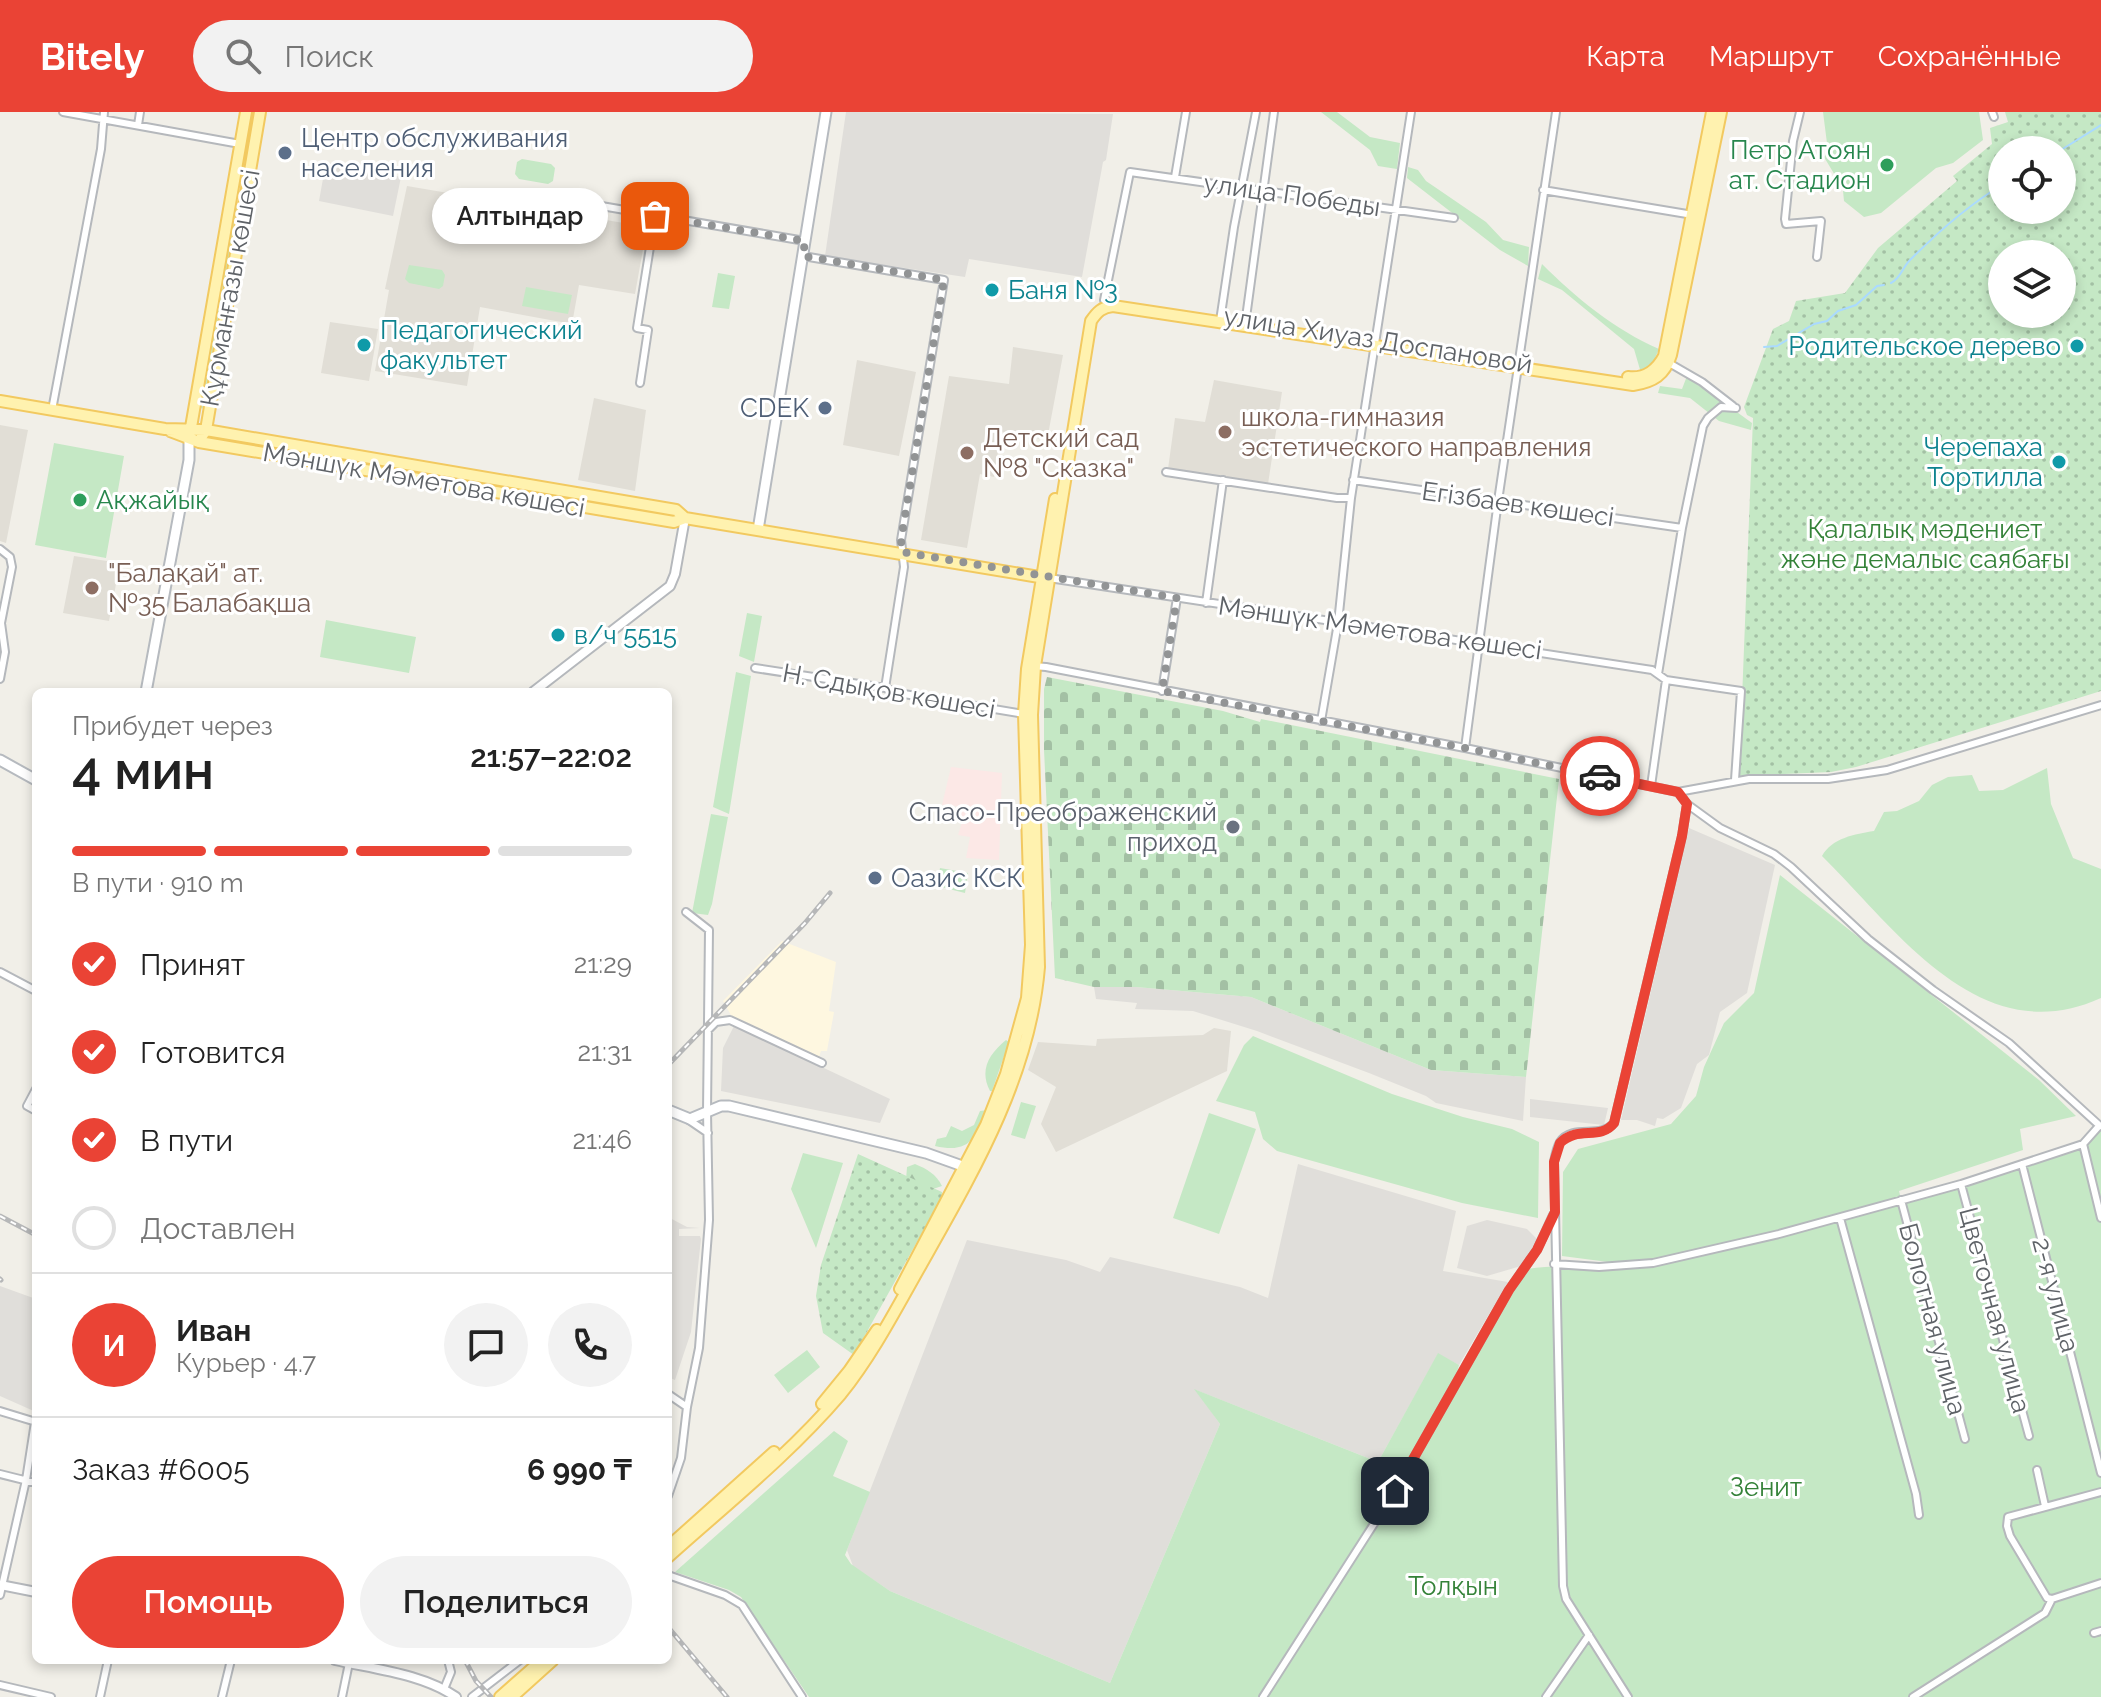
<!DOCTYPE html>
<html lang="ru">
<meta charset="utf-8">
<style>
:root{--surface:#fff;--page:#f2f2f2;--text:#222;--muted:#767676;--line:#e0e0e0;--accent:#ea4335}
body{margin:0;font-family:Raleway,sans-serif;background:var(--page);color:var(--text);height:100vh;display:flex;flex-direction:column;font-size:30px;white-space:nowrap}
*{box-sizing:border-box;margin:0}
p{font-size:26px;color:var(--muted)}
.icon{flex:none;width:44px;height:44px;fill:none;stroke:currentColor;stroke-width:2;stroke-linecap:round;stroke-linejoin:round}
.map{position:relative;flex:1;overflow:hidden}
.panel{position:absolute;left:32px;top:576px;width:640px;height:976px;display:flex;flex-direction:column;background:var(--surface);border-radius:12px;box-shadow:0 4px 12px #0003}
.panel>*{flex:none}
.fabs{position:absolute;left:1988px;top:24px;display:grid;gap:16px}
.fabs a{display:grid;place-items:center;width:88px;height:88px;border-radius:50%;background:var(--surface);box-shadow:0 4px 12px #0003;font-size:40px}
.pin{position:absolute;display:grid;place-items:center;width:68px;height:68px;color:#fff;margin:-34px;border-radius:16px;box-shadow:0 4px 12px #0006}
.courier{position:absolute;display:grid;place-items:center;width:80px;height:80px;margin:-40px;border:6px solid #ea4335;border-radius:50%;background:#fff;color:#222;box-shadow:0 2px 10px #0007}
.bubble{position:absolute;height:56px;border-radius:28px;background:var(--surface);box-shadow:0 4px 12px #0003;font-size:26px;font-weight:600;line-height:56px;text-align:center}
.summary em{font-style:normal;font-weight:600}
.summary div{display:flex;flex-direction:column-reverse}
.summary{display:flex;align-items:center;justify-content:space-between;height:136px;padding:0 40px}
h1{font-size:52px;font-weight:600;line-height:60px}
.bar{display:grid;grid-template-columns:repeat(4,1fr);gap:12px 8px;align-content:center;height:96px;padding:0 40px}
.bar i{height:10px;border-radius:6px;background:var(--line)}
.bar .current{background:var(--accent)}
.bar p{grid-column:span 4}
.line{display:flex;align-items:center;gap:20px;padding:0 40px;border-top:2px solid var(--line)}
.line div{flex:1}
.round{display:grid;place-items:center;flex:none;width:84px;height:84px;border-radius:42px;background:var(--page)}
ol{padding:0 40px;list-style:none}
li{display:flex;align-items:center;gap:24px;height:88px}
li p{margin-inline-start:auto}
li .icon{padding:8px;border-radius:50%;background:var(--accent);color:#fff;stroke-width:4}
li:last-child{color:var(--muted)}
li i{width:44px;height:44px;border:4px solid var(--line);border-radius:50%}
.cta{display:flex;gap:16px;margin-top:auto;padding:16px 40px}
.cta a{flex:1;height:92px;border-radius:48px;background:var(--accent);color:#fff;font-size:32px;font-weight:600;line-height:92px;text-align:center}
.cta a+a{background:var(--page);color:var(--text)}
header{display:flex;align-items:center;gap:48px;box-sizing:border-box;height:112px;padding:0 40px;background:var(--accent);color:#fff}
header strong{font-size:38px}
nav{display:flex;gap:44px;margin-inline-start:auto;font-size:28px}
.search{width:560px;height:72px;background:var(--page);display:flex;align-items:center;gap:20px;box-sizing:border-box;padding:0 28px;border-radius:44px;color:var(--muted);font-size:30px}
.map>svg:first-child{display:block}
.commercial{fill:#fef7e0}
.industrial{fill:#e0deda}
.education{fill:#e1ded6}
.medical{fill:#fce8e6}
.green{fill:#c5e8c5}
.forest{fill:url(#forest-firs)}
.cemetery{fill:url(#cemetery-stones)}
.park{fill:url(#park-dots);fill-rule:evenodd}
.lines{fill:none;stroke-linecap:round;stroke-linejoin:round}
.stream{stroke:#aadaff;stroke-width:2}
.minor-casing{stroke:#b5b8bc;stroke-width:10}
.tertiary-casing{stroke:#b5b8bc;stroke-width:12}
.secondary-casing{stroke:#b6babf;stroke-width:13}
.primary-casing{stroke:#f2c960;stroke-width:14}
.minor{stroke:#fff;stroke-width:6}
.tertiary{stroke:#fff;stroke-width:8}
.secondary{stroke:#fff;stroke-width:9}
.primary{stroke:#fff2af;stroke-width:10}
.rail-casing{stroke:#b6b7b8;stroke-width:5}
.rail{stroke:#fff;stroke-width:2;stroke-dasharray:6;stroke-linecap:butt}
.done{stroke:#929495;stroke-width:8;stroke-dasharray:0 14.4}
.route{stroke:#ea4335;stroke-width:10}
.service-dot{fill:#5c6f8a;stroke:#fff;stroke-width:3}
.leisure-dot{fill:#2e9e5b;stroke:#fff;stroke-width:3}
.culture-dot{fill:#0f9aa8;stroke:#fff;stroke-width:3}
.education-dot{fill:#8d6e63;stroke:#fff;stroke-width:3}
.worship-dot{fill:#6b7280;stroke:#fff;stroke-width:3}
.labels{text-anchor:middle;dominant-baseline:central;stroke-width:6;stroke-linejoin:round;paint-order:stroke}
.service-label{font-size:26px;fill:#4e5e75;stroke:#fff;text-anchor:start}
.leisure-label{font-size:26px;fill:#27864d;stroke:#fff;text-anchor:end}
.street-label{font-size:26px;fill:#5f6368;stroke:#fff}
.culture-label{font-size:26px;fill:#0d838f;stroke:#fff;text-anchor:start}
.education-label{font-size:26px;fill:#785e54;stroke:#fff;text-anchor:start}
.park-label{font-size:26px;fill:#348238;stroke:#fff}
.worship-label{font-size:26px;fill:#5b616d;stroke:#fff;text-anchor:end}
</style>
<header>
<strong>Bitely</strong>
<div class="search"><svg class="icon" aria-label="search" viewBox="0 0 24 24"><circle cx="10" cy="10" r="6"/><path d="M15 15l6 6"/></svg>Поиск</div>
<nav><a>Карта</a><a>Маршрут</a><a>Сохранённые</a></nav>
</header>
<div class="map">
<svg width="2101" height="1585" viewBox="0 0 2101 1585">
<defs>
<pattern id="forest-firs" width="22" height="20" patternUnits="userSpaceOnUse" patternTransform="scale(2)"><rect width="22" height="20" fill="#c5e8c5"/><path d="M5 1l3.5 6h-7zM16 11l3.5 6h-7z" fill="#a3c0a4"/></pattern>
<pattern id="cemetery-stones" width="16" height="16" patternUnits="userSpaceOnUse" patternTransform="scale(2)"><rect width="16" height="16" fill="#c5e8c5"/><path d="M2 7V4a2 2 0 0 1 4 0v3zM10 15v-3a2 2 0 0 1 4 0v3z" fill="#a3c0a4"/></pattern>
<pattern id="park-dots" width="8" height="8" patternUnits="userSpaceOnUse" patternTransform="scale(2)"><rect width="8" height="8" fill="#c5e8c5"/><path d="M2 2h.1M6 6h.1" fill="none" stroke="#a3c0a4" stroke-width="1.8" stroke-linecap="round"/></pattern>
</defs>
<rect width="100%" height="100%" fill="#f1efe8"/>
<path class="commercial" d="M782,829L836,850L829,899L834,900L827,939H821L819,945L732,905L723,889Z"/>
<path class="industrial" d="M846,0L1113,2L1106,48L1103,50L1082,165L969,147L965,165L825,144Z
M326,50L401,65L393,104L319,89Z
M1689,716L1775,753L1747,881L1720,900L1709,943L1697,952L1681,996L1663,1007L1657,1006L1655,1014L1637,1008H1621Z
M1094,875H1136L1251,885L1431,958L1526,965L1523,1009L1436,991L1426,984L1369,961L1257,919L1193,899L1135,897L1137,891L1096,887Z
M734,914L890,987L880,1011L721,979L723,936Z
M1530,987L1608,996L1604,1013L1530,1005Z
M1298,1052L1456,1099L1443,1159L1508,1170L1459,1253L1438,1242L1378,1350L1196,1278L1220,1312L1110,1571L890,1479L853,1454L847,1438L967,1128L1066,1148L1100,1160L1110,1145L1240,1175L1268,1186Z
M668,1105L687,1115L700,1116L679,1117V1124H700L701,1127L691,1220L675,1268L668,1265Z
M1487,1108L1527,1117L1537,1127L1536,1133L1521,1154L1487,1164L1457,1156L1467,1114Z
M0,1174L36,1187V1300L0,1284Z"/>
<path class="education" d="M407,74L647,115L635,182L579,173L572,212L480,195L467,274L375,259L389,178L385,177Z
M330,210L378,217L369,269L321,261Z
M1013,235L1063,243L1047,328L1001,320L994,365L980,362L967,436L921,428L949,264L1009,272Z
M857,248L916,260L899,344L843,333Z
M1214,268L1282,280L1268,372L1168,357L1175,306L1205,310Z
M594,286L646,298L635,379L578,368Z
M0,313L28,318L6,431L0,429Z
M74,444L120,451L109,509L63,501Z
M1214,916L1231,919L1227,959L1056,1040L1041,1012L1056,975L1028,958L1038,930L1096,934L1097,927L1203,923Z"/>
<path class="medical" d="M951,655L1002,661L999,748L966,746L970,725L958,723L963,707L956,706V694L942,693Z"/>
<path class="green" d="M1321,0H1337L1370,25L1400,31L1397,57L1378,54L1370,38Z
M1823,0H1979L1983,28L1953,51L1936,56L1881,101L1864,105L1844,89L1842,68L1836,65L1824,45L1828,39Z
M522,47L551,52L555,56L553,69L548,72L519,67L515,62L517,50Z
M1408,55L1418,58L1426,69L1486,110L1503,128L1529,135L1528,154L1500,138L1407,66Z
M234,92L240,93L206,297L200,296Z
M1542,152C1575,185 1615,218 1659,237L1651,255L1641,261L1634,237L1562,178L1538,167Z
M409,153L442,158L445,163L443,174L439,177L409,171L405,167Z
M718,161L735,164L729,197L712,195Z
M526,175L572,183L568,202L522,194Z
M1687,264L1752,311L1751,318L1719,309L1690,286L1658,281L1660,274L1682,277Z
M224,325L657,399V403L223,330Z
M54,331L124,344L106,446L35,433Z
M747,501L762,504L754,550L739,544Z
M326,508L416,525L409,561L320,545Z
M736,560L751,564L729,702L713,695Z
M2047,656L2051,692L2073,746L2101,757V886C1980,941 1897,818 1822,744C1832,726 1855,722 1874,719L1884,700L1897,699L1919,689L1932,673L1948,665L1972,663L1979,679L2003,678Z
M711,702L728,705L712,792L708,803L692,801Z
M940,756L968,761L965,781L937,774Z
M1780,763L2039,968L2076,1004L2020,1017L2023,1038L1899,1079L1901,1087L2083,1032L2101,1015V1585H809L741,1485L729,1478L675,1460L834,1319L848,1329L833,1364L870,1380L845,1443L851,1452L890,1479L1110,1571L1220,1312L1194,1277L1378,1350L1438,1241L1459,1253L1455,1268L1527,1157C1552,1153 1572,1155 1597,1155C1627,1156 1656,1150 1684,1141L1641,1149L1616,1151L1562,1144L1563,1060L1578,1037L1671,1012L1696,984L1704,955L1724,911L1754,881Z
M1253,924L1392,982L1463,1005L1512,1017L1539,1030L1538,1106L1462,1091L1277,1039L1263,1027L1255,1000L1216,989L1244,933Z
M1006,928L1009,930L992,979H990C979,958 989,942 1006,928Z
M1021,990L1036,994L1025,1027L1011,1023Z
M988,998C975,1026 970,1042 935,1034L937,1027L946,1025L951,1014L962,1019L974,1013L980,999Z
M1209,1001L1256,1017L1219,1122L1173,1106Z
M803,1041L843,1051L816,1136L791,1077Z
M807,1238L820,1255L788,1281L774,1263Z"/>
<path class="forest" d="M915,1052C927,1057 936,1062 942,1074L930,1078L906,1068L907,1055Z"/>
<path class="cemetery" d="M1047,565L1223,599L1260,610L1261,607L1559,667L1526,965L1431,958L1251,885L1136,875H1094L1055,866L1044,638V577Z"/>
<path class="park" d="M2005,0H2101V579L1856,655L1831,660L1739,664L1753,306L1747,303L1744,295L1773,217L1789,209L1796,189L1845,181L1878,136L1957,69L1953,64L1992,32L1990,16L2008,10ZM2002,38H2062V98H2002ZM2002,142H2062V202H2002Z
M858,1042L942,1080V1085L854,1243L823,1221L816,1184L821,1153Z"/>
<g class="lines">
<path class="stream" d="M2061,38L2101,13
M1891,171C1901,166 1902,156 1910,148C1938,120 1968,93 2002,73
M1764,235L1777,234L1814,212L1827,209L1838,199L1856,193L1877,174L1884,173"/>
<g class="minor-casing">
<path id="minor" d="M63,0L240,32
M1800,0L1793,29L1785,107L1786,112L1821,109L1817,145
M1992,0L1994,5
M138,13L140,0
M1175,65L1186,0
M1543,78L1693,103
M555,86L805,129
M803,144L944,168L901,428L904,455L885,576
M1104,188L1130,60L1454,106
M1220,209L1234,115L1256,0
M1245,213L1274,0
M1669,251L1702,270L1733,294
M640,271L648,218L637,216L655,104
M52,298L101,37L104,0
M1166,360L1337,386H1351
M1353,368L1682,416
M0,437L10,445L12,455L1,511L5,540L0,567
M1049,466L1652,558L1666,568L1741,579L1735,668
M1206,491L1223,368
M1033,554L1046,555L1465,636L1678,680L1749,667H1828L1887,658L2101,593
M755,556L885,576L898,581L1024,602
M1658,562L1682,416L1703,314L1708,306L1721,295L1736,296
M1162,579L1177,486
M1321,609L1338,511L1351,386L1411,0
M1465,636L1498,389L1556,0
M1651,674L1666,568
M1678,680L1687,692L1720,716L1774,742L1791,755L1868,827L1933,878L2009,931L2100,1014
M0,860L36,879
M708,918L716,910L730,908L822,951
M36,977L27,994L36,999
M689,1008L708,1021
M2083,1032L2101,1106
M2022,1052L2101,1361
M1961,1072L2029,1324
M1901,1088L1965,1327
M1840,1106L1916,1382L1919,1403
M1554,1152L1599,1155L1653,1151L1779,1122L1961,1072L2083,1032L2099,1014
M668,1282L687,1295
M0,1299L36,1310
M2037,1358L2045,1394
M0,1362L36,1371
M668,1384L681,1346L687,1295L699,1236L709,1108L707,1000L709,818L686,800
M668,1463L725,1483L742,1493L802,1585
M0,1483L26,1368L35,1310
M2052,1487L2047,1486L2010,1424L2007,1414L2008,1405L2101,1380
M2094,1521L2101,1519
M0,1573L51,1585
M444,1577L451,1560L448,1548
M100,1585L108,1548
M222,1585L231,1548
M342,1585L349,1551
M472,1585L520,1548
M1263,1585L1395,1379L1509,1178L1537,1138L1553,1103
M1546,1585L1589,1523
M1628,1585L1566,1487L1563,1474L1554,1050C1555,1044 1557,1035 1560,1030C1573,1011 1600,1028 1614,1011L1682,724L1687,692
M1913,1585L2045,1501L2052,1487L2101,1471"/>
</g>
<g class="tertiary-casing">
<path id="tertiary" d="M533,580L670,474L675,462L685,406
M0,1473L36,1480
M335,1548C374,1557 423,1562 456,1585"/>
</g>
<g class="secondary-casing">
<path id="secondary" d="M758,418L826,0
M146,580L189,348V328
M0,648L36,668
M668,998L690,1007L721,994H729L926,1041L968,1056"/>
</g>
<g class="primary-casing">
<path id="primary" d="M1628,265C1645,267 1656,259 1664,244L1712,0
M0,289L165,317L206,318L676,398L685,406L1045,466
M170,319L199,330L674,410L685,406
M190,321L246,0
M202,324L206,318L260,0
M900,1177L986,1013L1006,962L1027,886L1031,833L1024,602L1027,557L1055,387
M822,1292L849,1259L877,1218
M668,1435L774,1340
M668,1445C726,1393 790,1342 841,1282C873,1242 896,1197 921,1153C974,1059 1030,964 1039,855L1032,603L1035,554L1091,209C1097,200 1102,195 1113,194L1633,273C1653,270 1665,263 1671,243L1721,0
M500,1585L542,1548
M512,1585L553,1548"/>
</g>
<use href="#minor" class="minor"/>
<use href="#tertiary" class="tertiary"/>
<use href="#secondary" class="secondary"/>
<use href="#primary" class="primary"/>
<g class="rail-casing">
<path id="rail" d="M668,953L805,811L830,781
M0,1104L36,1123
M0,1167L1,1168
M668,1515L727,1585
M465,1548L476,1569L491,1585"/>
</g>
<use href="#rail" class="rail"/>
</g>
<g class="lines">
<path class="done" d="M655,104L805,129L803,144L944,168L901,428L902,440L1177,486L1162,579L1465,636L1600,664"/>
<path class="route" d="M1395,1379L1509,1178L1537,1138L1555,1100L1554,1050L1560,1031C1578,1013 1600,1029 1614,1011L1682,724L1687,692L1678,680L1600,664"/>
</g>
<g class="service-dot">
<circle cx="285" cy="41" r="8"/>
<circle cx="825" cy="296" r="8"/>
<circle cx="875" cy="766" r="8"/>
</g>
<g class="leisure-dot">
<circle cx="1887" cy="53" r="8"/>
<circle cx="80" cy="388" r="8"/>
</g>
<g class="culture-dot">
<circle cx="992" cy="178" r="8"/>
<circle cx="364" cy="233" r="8"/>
<circle cx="2077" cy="234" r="8"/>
<circle cx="2059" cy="350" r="8"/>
<circle cx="558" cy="523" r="8"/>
</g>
<g class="education-dot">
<circle cx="1225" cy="320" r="8"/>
<circle cx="967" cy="341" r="8"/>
<circle cx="92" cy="476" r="8"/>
</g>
<circle class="worship-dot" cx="1233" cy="715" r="8"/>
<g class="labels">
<g class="service-label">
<text x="301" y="26">Центр обслуживания<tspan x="301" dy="30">наcеления</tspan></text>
<text x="809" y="296" text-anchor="end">CDEK</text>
<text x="891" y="766">Оазис КСК</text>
</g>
<g class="leisure-label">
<text x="1871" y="38">Петр Атоян<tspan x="1871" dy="30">ат. Стадион</tspan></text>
<text x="96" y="388" text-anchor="start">Ақжайық</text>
</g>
<g class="street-label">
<text transform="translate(1292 83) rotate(8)">улица Победы</text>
<text transform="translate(230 176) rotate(-80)">Құрманғазы көшесі</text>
<text transform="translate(1378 228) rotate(9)">улица Хиуаз Доспановой</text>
<text transform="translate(424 368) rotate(10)">Мәншүк Мәметова көшесі</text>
<text transform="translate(1518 392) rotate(8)">Егізбаев көшесі</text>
<text transform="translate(1380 516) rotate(8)">Мәншүк Мәметова көшесі</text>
<text transform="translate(889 579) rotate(10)">Н. Сдықов көшесі</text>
<text transform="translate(2056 1183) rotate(75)">2-я улица</text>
<text transform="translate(1995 1198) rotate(75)">Цветочная улица</text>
<text transform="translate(1933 1207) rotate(75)">Болотная улица</text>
</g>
<g class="culture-label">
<text x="1008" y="178">Баня №3</text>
<text x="380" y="218">Педагогический<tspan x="380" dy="30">факультет</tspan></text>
<text x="2061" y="234" text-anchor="end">Родительское дерево</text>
<text x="2043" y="335" text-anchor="end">Черепаха<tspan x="2043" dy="30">Тортилла</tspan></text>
<text x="574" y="523">в/ч 5515</text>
</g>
<g class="education-label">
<text x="1241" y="305">школа-гимназия<tspan x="1241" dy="30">эстетического направления</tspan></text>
<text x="983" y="326">Детский сад<tspan x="983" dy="30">№8 "Сказка"</tspan></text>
<text x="108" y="461">"Балақай" ат.<tspan x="108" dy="30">№35 Балабақша</tspan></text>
</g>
<g class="park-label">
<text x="1925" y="417">Қалалық мәдениет<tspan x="1925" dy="30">және демалыс саябағы</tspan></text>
<text x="1766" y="1375">Зенит</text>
<text x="1453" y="1474">Толқын</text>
</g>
<g class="worship-label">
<text x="1217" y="700">Спасо-Преображенский<tspan x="1217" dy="30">приход</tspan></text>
</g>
</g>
</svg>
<div class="fabs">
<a><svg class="icon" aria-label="locate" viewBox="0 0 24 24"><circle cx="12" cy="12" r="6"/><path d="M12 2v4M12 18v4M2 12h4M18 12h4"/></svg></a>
<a><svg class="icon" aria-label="layers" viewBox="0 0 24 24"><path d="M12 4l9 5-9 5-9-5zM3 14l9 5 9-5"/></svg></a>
</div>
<div class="pin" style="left:655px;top:104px;background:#ea580c"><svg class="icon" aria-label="bag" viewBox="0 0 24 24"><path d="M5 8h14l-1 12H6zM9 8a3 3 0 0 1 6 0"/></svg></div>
<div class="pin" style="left:1395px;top:1379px;background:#1f2937"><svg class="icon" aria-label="home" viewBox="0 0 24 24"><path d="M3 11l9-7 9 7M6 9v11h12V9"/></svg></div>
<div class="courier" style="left:1600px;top:664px"><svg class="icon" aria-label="car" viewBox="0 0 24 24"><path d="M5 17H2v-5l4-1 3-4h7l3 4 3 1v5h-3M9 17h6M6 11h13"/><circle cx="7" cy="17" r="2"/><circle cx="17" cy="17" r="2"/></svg></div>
<div class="bubble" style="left:432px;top:76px;width:176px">Алтындар</div>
<section class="panel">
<div class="summary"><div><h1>4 мин</h1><p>Прибудет через</p></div><em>21:57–22:02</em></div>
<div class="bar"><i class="current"></i><i class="current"></i><i class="current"></i><i></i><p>В пути · 910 m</p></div>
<ol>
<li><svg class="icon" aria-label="check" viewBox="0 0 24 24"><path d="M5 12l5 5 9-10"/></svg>Принят<p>21:29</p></li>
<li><svg class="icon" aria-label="check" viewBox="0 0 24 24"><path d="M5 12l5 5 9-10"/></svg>Готовится<p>21:31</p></li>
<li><svg class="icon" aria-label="check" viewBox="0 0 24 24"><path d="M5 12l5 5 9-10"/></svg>В пути<p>21:46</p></li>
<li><i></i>Доставлен</li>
</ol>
<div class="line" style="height:144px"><b class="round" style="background:var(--accent);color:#fff">И</b><div><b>Иван</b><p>Курьер · 4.7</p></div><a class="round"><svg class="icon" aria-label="chat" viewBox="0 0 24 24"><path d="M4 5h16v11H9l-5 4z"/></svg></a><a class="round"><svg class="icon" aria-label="phone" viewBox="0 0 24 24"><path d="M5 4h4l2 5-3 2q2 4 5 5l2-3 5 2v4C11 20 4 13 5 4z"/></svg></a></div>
<div class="line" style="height:104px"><div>Заказ #6005</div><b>6 990 ₸</b></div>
<div class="cta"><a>Помощь</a><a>Поделиться</a></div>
</section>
</div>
